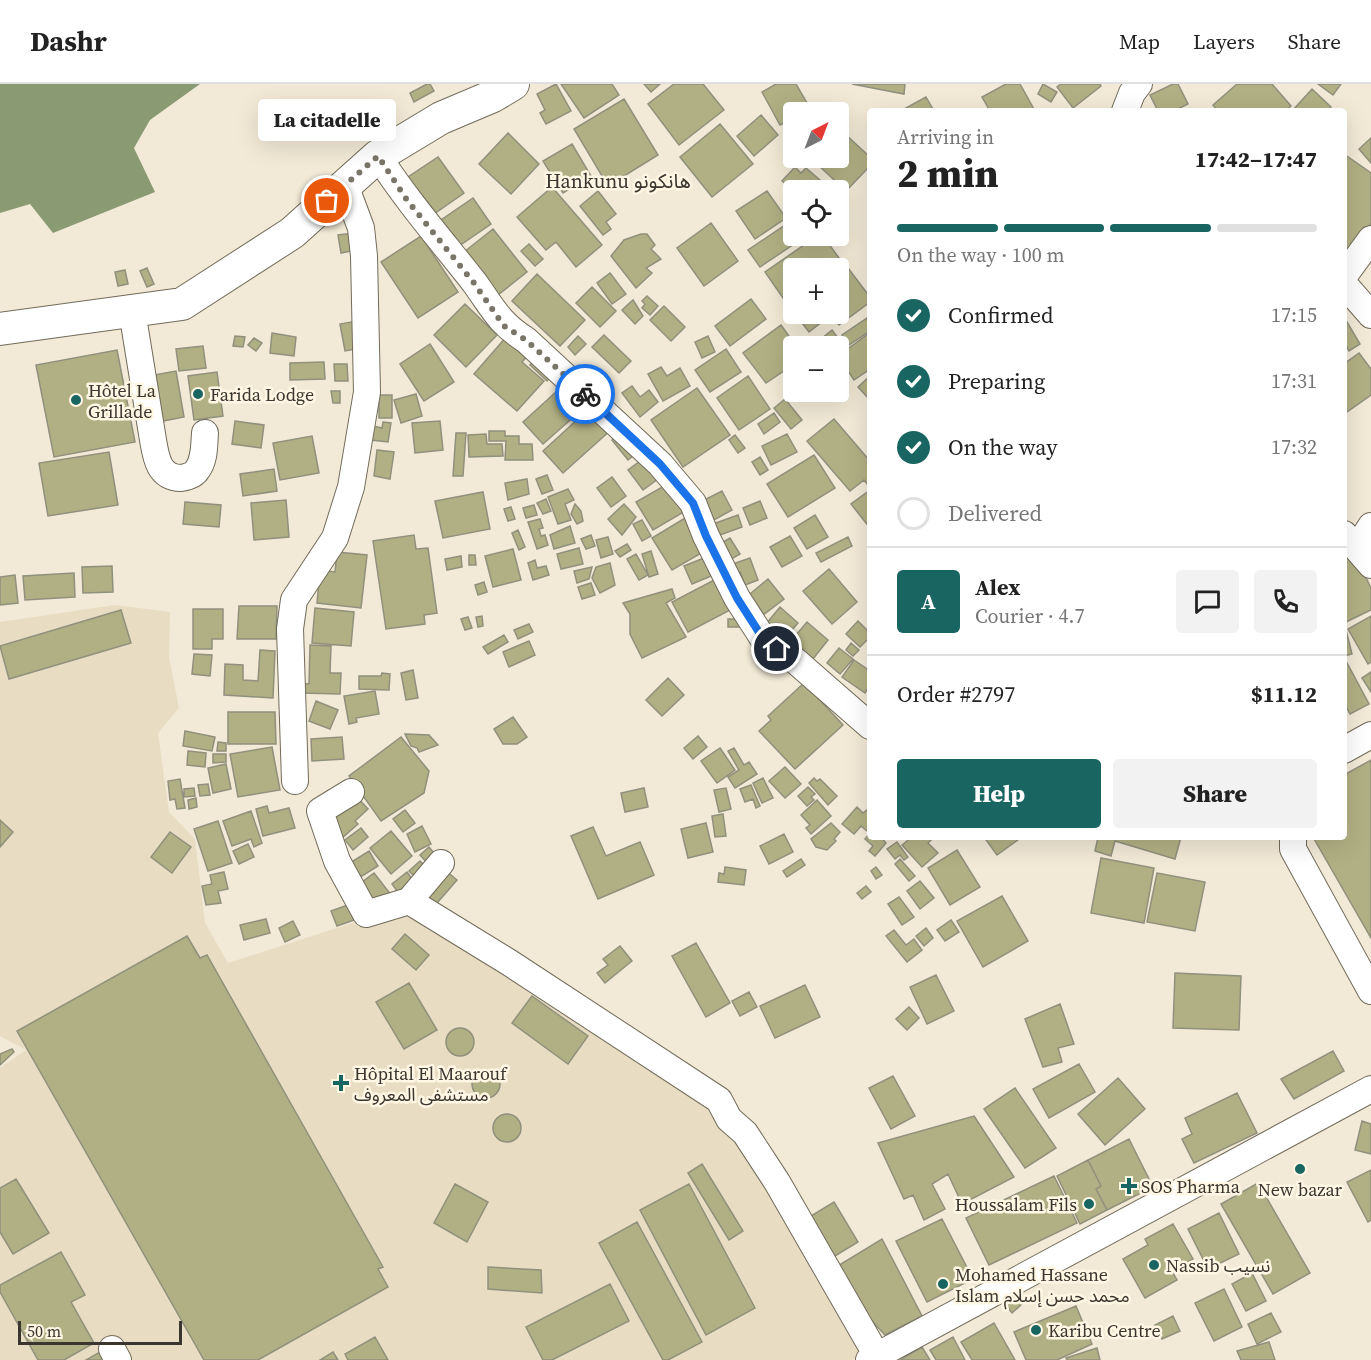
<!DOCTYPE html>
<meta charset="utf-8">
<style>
:root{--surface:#fff;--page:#f2f2f2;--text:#222;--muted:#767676;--line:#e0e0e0;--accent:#186561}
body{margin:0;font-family:"Source Serif 4","Noto Sans Arabic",serif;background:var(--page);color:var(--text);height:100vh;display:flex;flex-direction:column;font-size:22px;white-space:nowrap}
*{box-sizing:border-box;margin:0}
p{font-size:20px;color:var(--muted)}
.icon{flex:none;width:33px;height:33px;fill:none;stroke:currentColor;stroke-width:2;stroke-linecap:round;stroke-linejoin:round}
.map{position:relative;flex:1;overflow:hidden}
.side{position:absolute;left:867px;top:24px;width:480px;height:732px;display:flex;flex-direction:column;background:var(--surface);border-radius:6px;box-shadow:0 6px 24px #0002}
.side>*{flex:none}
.needle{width:39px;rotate:42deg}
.buttons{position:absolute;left:783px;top:18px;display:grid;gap:12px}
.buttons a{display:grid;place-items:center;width:66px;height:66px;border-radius:6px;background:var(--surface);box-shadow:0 6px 24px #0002;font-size:30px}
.scale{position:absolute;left:18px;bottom:15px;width:164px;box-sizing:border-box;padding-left:6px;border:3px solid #3a362f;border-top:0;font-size:16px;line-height:21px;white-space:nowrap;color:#3a362f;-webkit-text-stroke:4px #fff6e3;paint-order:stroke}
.pin{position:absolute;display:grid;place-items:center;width:51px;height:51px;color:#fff;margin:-26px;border:3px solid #fff;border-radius:50%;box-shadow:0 2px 6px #0007}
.courier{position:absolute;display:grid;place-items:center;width:60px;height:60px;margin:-30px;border:4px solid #1a73e8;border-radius:50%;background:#fff;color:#222;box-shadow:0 2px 8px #0007}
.bubble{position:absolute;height:42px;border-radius:6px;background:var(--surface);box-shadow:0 6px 24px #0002;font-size:20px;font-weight:800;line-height:42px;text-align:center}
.head em{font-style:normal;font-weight:800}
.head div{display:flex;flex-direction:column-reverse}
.head{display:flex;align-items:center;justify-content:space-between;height:102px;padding:0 30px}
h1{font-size:39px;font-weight:800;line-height:45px}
.bar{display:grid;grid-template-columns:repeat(4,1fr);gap:9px 6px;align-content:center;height:72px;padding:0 30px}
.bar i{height:8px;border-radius:4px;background:var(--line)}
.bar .selected{background:var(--accent)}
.bar p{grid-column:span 4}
.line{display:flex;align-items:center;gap:15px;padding:0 30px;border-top:2px solid var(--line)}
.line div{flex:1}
.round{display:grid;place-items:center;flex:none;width:63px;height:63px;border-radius:6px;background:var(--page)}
ol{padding:0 30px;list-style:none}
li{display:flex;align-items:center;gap:18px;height:66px}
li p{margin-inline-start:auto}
li .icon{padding:6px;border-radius:50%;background:var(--accent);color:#fff;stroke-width:4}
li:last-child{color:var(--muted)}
li i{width:33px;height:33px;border:3px solid var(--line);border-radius:50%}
.button{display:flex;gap:12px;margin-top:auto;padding:12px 30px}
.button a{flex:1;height:69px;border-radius:6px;background:var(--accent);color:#fff;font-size:24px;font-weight:800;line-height:69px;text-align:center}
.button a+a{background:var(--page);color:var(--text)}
header{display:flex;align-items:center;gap:36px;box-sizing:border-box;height:84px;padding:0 30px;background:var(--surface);border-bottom:2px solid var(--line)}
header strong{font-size:28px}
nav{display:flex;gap:33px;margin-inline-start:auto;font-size:21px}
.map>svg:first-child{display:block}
.built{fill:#e8ddc3}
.water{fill:#8a9b74}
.building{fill:#b1b084;stroke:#90907d;stroke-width:1.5}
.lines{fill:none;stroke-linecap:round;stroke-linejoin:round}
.minor-casing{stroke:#726b5a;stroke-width:28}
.major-casing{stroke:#726b5a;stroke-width:34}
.minor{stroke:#fff;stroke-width:26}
.major{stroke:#fff;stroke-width:32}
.done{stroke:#7a7569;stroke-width:6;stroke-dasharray:0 10.8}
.route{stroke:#1a73e8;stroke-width:8}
.poi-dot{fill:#186561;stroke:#fff6e3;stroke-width:2}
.labels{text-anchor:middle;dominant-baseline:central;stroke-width:5;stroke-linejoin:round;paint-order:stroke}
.poi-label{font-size:18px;fill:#3a362f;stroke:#fff6e3;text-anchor:start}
.neighbourhood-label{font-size:20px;fill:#3a362f;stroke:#fff6e3}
</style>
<header>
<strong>Dashr</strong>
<nav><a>Map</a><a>Layers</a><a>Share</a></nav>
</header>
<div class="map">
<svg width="1371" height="1276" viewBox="0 0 1371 1276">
<rect width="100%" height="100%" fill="#f2e9d6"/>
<path class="built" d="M115,521L170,528L169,573L179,624L158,649L169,728L195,755L205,839L228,879L405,822L706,1014L745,1065L872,1265L852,1276H0V984L26,966L0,952V538Z"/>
<path class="water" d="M0,0H200L150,36L134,64L155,108L53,149L30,120L0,129Z"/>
<path class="building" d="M427,0H430L434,7L414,18L410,9Z
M556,0L571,27L546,40L540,29L545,26L537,10Z
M561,0H612L619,11L584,34Z
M644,0H660L651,8Z
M674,0H703L724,26L679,61L648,20Z
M776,0H796L810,24L803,28H794V34L780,41L762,8Z
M852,0H905L904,10Z
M1006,0H1020L1035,27H990L982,13Z
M1043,0L1057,8L1051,18L1038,10Z
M1061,0H1100L1101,2L1073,24L1057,3Z
M1173,0H1178L1188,20L1174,27H1158L1150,11Z
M1237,0H1272L1291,22L1285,27H1218L1213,21Z
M1318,0H1341L1333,11Z
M1312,5L1331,23L1327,27H1292Z
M926,13L934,27H905L904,25Z
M624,15L658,71L608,102L574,45Z
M761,31L778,51L754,72L737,52Z
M720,40L753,80L712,113L680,73Z
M508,49L539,80L511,110L479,80Z
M844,49L870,73V82L846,107L816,79L821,74H838V55Z
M1371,54V79L1359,65Z
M572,60L591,92L563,109L543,77Z
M1344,70L1371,89V139L1356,169L1344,167Z
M438,73L464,109L434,130L408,93Z
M795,83L801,89L806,84L827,102L824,106L794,107L782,97Z
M552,103L602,161L576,183L556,158L546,166L517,133Z
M598,107L616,130L606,138L611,145L603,151L580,122Z
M767,107L786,134L755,155L736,127Z
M473,114L491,140L459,162L441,136Z
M794,135V152H806L760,183L748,166Z
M711,139L738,177L704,202L677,164Z
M493,145L527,188L498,211L464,168Z
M354,149L356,166L341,169L338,151Z
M641,150H647L655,161L651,165L661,175L646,184L652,189L636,204L611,172L624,156Z
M421,152L458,208L418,234L381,178Z
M817,152H823L842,178L832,184H794V211L785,217L765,188Z
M529,160L543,175L535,182L521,167Z
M147,184L154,200L147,203L140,187Z
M848,184L870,213V218L839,241L831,231L809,248L795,230H838V191Z
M125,186L128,200L118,202L115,188Z
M610,189L626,210L612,220L597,199Z
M537,190L585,236L560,262L512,217Z
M592,203L616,227L600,243L576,219Z
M647,212L658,222L650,231L642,224L645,220L642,217Z
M751,215L766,235L730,262L715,242Z
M633,216L643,232L635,240L622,226Z
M465,220L497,251L466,283L434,251Z
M664,222L685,243L671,257L650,236Z
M1344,233L1360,260L1349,267L1344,258Z
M867,234L870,247L849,261L842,251Z
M357,237L362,264L345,267L340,240Z
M781,241L796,262H794V280L766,299L743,269Z
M832,246L841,258L834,262H826L821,255Z
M272,249L296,253L294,272L270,269Z
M868,250L870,253V285L854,296L838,272Z
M604,251L631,277L619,289L592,263Z
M235,252L245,253L243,263L233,262Z
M507,252L529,270L522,278L544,297L517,327L474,290Z
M578,252L586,260L575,271L568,263Z
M708,252L715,268L702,274L695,258Z
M254,254L262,259L256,267L248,261Z
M430,260L454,298L424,317L400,280Z
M203,262L206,284L179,287L176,265Z
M726,265L741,288L710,308L695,286Z
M117,266L135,358L54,373L36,281Z
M1359,269L1371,285V311L1344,330V280Z
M537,272L555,288L547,297L530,281Z
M324,278L325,295L290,296V279Z
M334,280H347L348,297H335Z
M661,283L667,292L680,284L690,302L663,317L648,290Z
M176,287L184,333L163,337L154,291Z
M217,288L223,332L194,336L188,292Z
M748,292L770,325L739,346L717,314Z
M870,292V316L858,303Z
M632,302L640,313L649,306L658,318L640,333L622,309Z
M697,304L730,351L683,383L651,336Z
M331,307H340V319H333Z
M557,307L577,330L543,360L523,338Z
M416,310L422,332L401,339L394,316Z
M379,311H392V334H379Z
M785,315L802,336L791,345L774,324Z
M592,322L612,345L563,389L543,367Z
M774,329L780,338L764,350L758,340Z
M834,335L870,377L868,401L864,396L850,407L807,357Z
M235,337L264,341L261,364L232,360Z
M440,337L443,366L415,369L412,339Z
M383,338L391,339L388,358L371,356L373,342L382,344Z
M489,347H505V352H519V360H532L533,376H505L506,357H489Z
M623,347L639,367L628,376L612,356Z
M456,349H466L463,392H453Z
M486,350L487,360H502L503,372L469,373L468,351Z
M787,350L797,368L771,381L762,362Z
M735,351L745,364L738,369L729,356Z
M312,352L319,389L280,396L273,359Z
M377,366L394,368L390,395L374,392Z
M109,368L118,421L48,432L39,379Z
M814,371L835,404L788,433L767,400Z
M647,372L662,392L643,406L628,386Z
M760,373L768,386L760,391L752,378Z
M274,385L277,407L243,412L240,390Z
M547,391L553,406L542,410L536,395Z
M612,393L626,412L611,423L597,404Z
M527,395L529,410L508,416L505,399Z
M671,398L687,426L653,446L636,418Z
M568,405L574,416L565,420L571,436L558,440L548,413Z
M870,406V444L851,420Z
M722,407L732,426L714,436L704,416Z
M483,408L490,445L443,454L435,417Z
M546,415L551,427L543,430L537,419Z
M286,416L289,453L254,456L251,419Z
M760,417L767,434L750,441L743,424Z
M185,418L221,421L219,443L183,440Z
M575,420L581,427L583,437L577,440L571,430Z
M624,420L636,433L622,451L608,435Z
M534,421L537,431L526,434L523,424Z
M511,423L515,435L508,437L504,425Z
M690,431L710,464L672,486L652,454Z
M738,431L742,443L717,452L713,440Z
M815,431L828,453L807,465L794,444Z
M540,435L543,444L539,445L541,452L545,451L548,461L537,465L528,438Z
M642,436L651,452L642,457L633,440Z
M570,442L575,459L554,465L550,451Z
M518,446L525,463L519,466L512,449Z
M414,451L416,465L428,464L437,529L424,531L425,540L386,545L373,457Z
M591,451L595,462L586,465L581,455Z
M790,452L802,472L782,483L770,463Z
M608,453L613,470L601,474L596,456Z
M848,453L852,462L821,478L816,469Z
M730,454L740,470L728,477L718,461Z
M627,460L631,466L620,473L615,467Z
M579,464L583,480L561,485L557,470Z
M513,465L521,496L493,503L485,472Z
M651,467L658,490L649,493L642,470Z
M337,468L367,471L361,524L317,519L320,486L335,488Z
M636,470L648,491L639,496L627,475Z
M469,471H475L476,481H469Z
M1355,471L1371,504V526L1344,539V475Z
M461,472L462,483L447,486L445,475Z
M704,474L711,492L692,500L684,482Z
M750,474L758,496L745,501L740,488L733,490L730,481Z
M535,476L537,484L546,482L549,491L533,496L528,479Z
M610,479L615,501L600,509L592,494L596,483Z
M112,482L113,508L83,509L82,483Z
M592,483L589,495L577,499L574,487Z
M829,485L857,518L832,540L803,507Z
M74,489L75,513L25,516L23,492Z
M15,491L18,519L0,521V493Z
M718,494L734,524L688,548L672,518Z
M768,495L784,515L759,534L741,499L750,510Z
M484,498L487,508L478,511L475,501Z
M591,499L595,511L582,515L578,503Z
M672,505L675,514L666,519L686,553L642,574L630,550V530L623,519Z
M239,522H277L276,555H237Z
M780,523L798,539L784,555L766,540Z
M315,524L354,528L351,562L312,559Z
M193,525H223V555H212V565H193Z
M121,526L131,559L9,595L0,562Z
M482,532L483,542L478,543L476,533Z
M1371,532V578L1368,580L1348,545Z
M468,533L472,544L465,546L461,535Z
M728,535H746V543H728Z
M858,537L870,549V553L860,563L846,550Z
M807,538L828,556L813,575L791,557Z
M529,540L533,548L518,555L514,546Z
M1346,546L1352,570L1344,572V547Z
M504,551L508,558L488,570L483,563Z
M529,557L535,571L509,583L503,568Z
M851,559L859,566L853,572L846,566Z
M310,561L331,562L330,589H341L340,610L301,609V599L309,600Z
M839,564L853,575L840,590L827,579Z
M260,566L275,567L273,614L224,611L225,580L243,581V596L258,597Z
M194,570L212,571L210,592L192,590Z
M854,576L870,587V601L865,609L842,593Z
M1346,577L1369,620L1350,630L1344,619V578Z
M413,586L418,614L406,616L401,589Z
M1371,588V608L1362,594Z
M382,589L390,590L389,606L359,605V592H381Z
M668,594L684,611L662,632L646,616Z
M804,599L843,641L795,685L759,647L771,636L768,632Z
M375,607L379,630L356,634L357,638L349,640L344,612Z
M316,617L338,626L330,645L309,637Z
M228,628H275L276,660H228Z
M513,633L527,653L517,660H503L494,645Z
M185,647L215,653L212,667L183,662Z
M405,650L429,651L438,661L419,668L417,664L411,662Z
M698,652L707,663L693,675L684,664Z
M342,653L344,675L312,677L311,655Z
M401,653L429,687L424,709L381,737L349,692Z
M218,658L226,659V667H217Z
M272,663L280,706L238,713L230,670Z
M720,664L735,686L717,699L701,677Z
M734,664L744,681L749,678L757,690L735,704L728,693L739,686L728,667Z
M188,667L206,669L205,683L187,681Z
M213,670H226V678L213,679Z
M1371,676V854L1313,753H1344V691Z
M226,680L231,705L213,709L208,684Z
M785,683L801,700L785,714L769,697Z
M763,694L773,714L762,719L753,699Z
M814,694L817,697L820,695L837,712L828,721L809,699Z
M180,695L185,724L177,725L175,715L170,716L168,697Z
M208,700L210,711L200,712L198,701Z
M751,701L760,722L756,724L753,715L745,718L740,705Z
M808,703L815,710L811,713L814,716L807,722L798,712Z
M194,704L195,712L184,713V705Z
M644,704L648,723L625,728L621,709Z
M726,704L731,725L719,728L714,706Z
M354,710L368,725L355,737L358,740L341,755L324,736Z
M196,714L197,723L189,725L188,716Z
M817,716L831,732L811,750L806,744L810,741L801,731Z
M267,722L269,729L289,724L295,744L263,752L256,725Z
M857,723L863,729L868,725L870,727V744L867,747L861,742L854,750L842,740Z
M405,726L415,739L403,748L393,735Z
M251,727L262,759L254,763L251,755L232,762L223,737Z
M723,730L726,752L715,753L712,732Z
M0,736L13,748L0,763Z
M218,737L232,779L208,787L194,745Z
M706,739L713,768L688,774L681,745Z
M831,739L840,748L834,755L836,757L827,766L816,763L811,755Z
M422,742L431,760L415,768L407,750Z
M593,743L606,772L640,758L654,791L598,815L571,752Z
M361,744L368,753L353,766L345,756Z
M391,747L412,772L391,790L370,764Z
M170,748L191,763L172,789L151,773Z
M870,749V753H881L886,759L875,772L869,767L873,762L865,755Z
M784,750L793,768L769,780L760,762Z
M912,753H934L928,759L938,769L922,783L902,761Z
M984,753H1022L997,771Z
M1098,753H1181L1175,775L1115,757L1111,772L1095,767Z
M897,758L908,773L904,776L900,771L895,775L887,765Z
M248,760L254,773L239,780L233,767Z
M429,763L438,774L429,781L420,771Z
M957,766L980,803L950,821L928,784Z
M369,767L378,782L354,797L345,782Z
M1101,774L1154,784L1144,839L1091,829Z
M801,775L805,781L787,793L783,787Z
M900,775L915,792L909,797L895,780Z
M420,777L429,786L418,796L409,787Z
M725,783L746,786L744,801L718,798L719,789L724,790Z
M876,783L882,791L876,795L871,787Z
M444,785L457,796L431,826L418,815Z
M224,788L228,805L218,807L221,819L206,821L202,802L212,800L210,791Z
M407,788L415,799L400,811L392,800Z
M374,789L392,812L375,825L357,802Z
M1157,789L1205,798L1195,847L1147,838Z
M920,797L934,814L920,825L907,807Z
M866,802L871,808L862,815L857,809Z
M1002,812L1028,857L983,883L957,837Z
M899,813L914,833L902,841L888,820Z
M348,821L354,836L337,842L331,827Z
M266,835L270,849L244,856L240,841Z
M951,836L959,848L945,857L937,846Z
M293,837L300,851L285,858L279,844Z
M926,844L933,854L924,862L916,852Z
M894,846L906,861L914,855L922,866L907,878L886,852Z
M405,850L429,871L416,886L392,865Z
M187,852L200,874L207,871L383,1183L378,1185L388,1203L258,1276H204L17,947Z
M696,859L730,919L706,933L672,872Z
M620,862L632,877L605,899L597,889L608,881L603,875Z
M1175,889L1241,892L1239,946L1173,944Z
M936,891L954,927L927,940L910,903Z
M409,899L437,946L404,965L376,918Z
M805,901L820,933L775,954L760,922Z
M749,908L757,923L740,932L732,917Z
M532,912L588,952L568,980L512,939Z
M1060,920L1074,960L1058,964L1062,978L1043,983L1025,935Z
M909,923L919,934L907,946L896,935Z
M446 958a14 14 0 1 1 28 0a14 14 0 1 1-28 0Z
M12,965L14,968L0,981V970Z
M1333,967L1344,987L1294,1015L1281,995Z
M1079,980L1095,1008L1049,1034L1033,1005Z
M472 1000a14 14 0 1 1 28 0a14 14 0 1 1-28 0Z
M893,992L915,1032L891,1045L869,1004Z
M1118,994L1145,1025L1105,1061L1078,1030Z
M1015,1004L1056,1064L1025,1084L984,1025Z
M1237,1009L1257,1049L1194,1079L1182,1055L1192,1050L1185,1034Z
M493 1044a14 14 0 1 1 28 0a14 14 0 1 1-28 0Z
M974,1032L1014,1093L962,1120L948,1090L932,1100L945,1125L924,1136L913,1111L904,1115L878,1059Z
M1362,1037L1371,1040V1070L1355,1066Z
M1129,1055L1153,1103L1107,1126L1096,1105L1101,1102L1088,1076Z
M1088,1076L1101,1102L1096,1105L1107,1126L1080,1140L1057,1092Z
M702,1080L743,1147L729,1156L688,1089Z
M1371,1086V1136L1368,1138L1347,1098Z
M1054,1092L1077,1139L989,1181L966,1134Z
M16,1095L49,1149L13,1170L0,1148V1104Z
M1258,1099L1310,1189L1273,1210L1221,1120Z
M455,1100L488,1118L467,1158L434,1139Z
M689,1100L755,1224L706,1251L640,1126Z
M834,1118L858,1158L830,1175L806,1135Z
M1219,1129L1239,1170L1208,1185L1188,1145Z
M942,1135L973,1195L927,1218L896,1157Z
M637,1138L702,1258L668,1276H663L599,1159Z
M1173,1140L1193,1175L1172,1187L1177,1196L1145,1214L1123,1175L1148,1161L1145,1155Z
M882,1155L922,1232L885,1251L859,1223L836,1183Z
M61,1168L85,1211L71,1218L94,1259L64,1276H38L0,1208V1201Z
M488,1183L541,1186L542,1209L488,1205Z
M1252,1189L1266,1217L1246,1227L1232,1200Z
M610,1200L629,1237L552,1276H543L526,1243Z
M1224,1205L1242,1243L1214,1257L1195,1219Z
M1013,1211L1022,1220L1012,1229L1004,1219Z
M1076,1222L1092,1260L1057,1276H1026L1014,1248Z
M1271,1229L1281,1248L1257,1260L1248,1240Z
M1173,1232L1180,1247L1162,1255L1155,1241Z
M994,1239L1015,1276H972L961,1258Z
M375,1253L388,1276H348L345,1270Z
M953,1253L965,1276H936L930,1266Z
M1269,1258L1275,1276H1241L1237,1267Z
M922,1263L930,1276H900Z
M1097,1264L1100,1276H1067L1066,1274Z
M100,1268L104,1276H86Z
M333,1268L338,1276H320Z"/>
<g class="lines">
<g class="minor-casing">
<path id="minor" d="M1125,27L1132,9L1139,0
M378,72C407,117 441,156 474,198C493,224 498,238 526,256L660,380L693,419L706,452L737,514L764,556L791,573L870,642
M1344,192L1371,155
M1344,200L1371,231
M132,227L153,356C156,374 159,394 181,394C187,393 194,391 197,386C205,376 204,361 205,349
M1344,450L1371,481
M1357,464L1371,442
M1344,666L1371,651
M295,697L290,545L294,516L335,454L351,403L367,308L364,172L361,144L345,101
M351,708L320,727L337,777L366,830L409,817L510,879L719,1016L729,1035L745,1049L777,1098L877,1272L876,1276
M1293,753V765L1371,907
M409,817L441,779
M112,1265L118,1276
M869,1276L1371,1005"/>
</g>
<g class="major-casing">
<path id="major" d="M0,245L182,220L292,149L378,72L441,34L493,12L513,0"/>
</g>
<use href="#minor" class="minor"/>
<use href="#major" class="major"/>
</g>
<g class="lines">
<path class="done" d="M327,117L378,72L407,116L474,199L504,242L526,256L585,310"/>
<path class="route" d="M585,310L660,380L693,419L706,452L737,514L764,556L777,565"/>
</g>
<g class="poi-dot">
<circle cx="198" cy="310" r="6"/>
<circle cx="76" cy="316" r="6"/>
<path d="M338 990h6v6h6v6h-6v6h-6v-6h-6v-6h6z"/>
<circle cx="1300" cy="1085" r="6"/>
<path d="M1126 1093h6v6h6v6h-6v6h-6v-6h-6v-6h6z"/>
<circle cx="1089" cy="1120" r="6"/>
<circle cx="1154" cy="1181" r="6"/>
<circle cx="943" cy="1200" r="6"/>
<circle cx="1036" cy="1246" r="6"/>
</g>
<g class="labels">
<g class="poi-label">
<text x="88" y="306">Hôtel La<tspan x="88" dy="21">Grillade</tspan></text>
<text x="210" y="310">Farida Lodge</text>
<text x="354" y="989">Hôpital El Maarouf<tspan x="354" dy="21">مستشفى المعروف</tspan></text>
<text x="1141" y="1102">SOS Pharma</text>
<text x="1300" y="1105" text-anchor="middle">New bazar</text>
<text x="1077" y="1120" text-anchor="end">Houssalam Fils</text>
<text x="1166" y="1181">Nassib نسيب</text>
<text x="955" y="1190">Mohamed Hassane<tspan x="955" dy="21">Islam محمد حسن إسلام</tspan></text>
<text x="1048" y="1246">Karibu Centre</text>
</g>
<g class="neighbourhood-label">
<text x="618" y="97">Hankunu هانكونو</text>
</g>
</g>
</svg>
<div class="buttons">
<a><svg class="needle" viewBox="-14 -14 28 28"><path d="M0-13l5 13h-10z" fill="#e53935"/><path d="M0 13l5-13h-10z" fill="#767676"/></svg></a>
<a><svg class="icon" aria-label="locate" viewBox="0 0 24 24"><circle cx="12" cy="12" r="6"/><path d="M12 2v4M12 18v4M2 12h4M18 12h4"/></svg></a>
<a>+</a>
<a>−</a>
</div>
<div class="scale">50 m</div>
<div class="pin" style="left:327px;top:117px;background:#ea580c"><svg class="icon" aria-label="bag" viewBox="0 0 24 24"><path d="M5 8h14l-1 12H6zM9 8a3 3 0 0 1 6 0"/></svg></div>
<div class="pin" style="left:777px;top:565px;background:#1f2937"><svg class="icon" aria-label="home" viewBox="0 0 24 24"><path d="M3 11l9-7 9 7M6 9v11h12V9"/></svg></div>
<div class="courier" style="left:585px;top:310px"><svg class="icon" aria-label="bike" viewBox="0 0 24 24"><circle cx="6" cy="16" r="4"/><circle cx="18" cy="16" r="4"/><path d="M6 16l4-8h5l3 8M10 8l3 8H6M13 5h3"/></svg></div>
<div class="bubble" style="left:258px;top:15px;width:138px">La citadelle</div>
<section class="side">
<div class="head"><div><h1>2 min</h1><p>Arriving in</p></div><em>17:42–17:47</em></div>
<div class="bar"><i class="selected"></i><i class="selected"></i><i class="selected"></i><i></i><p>On the way · 100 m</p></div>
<ol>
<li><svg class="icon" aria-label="check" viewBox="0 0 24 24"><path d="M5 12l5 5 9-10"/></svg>Confirmed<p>17:15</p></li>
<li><svg class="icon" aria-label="check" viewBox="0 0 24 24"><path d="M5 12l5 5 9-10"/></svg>Preparing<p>17:31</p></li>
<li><svg class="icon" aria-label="check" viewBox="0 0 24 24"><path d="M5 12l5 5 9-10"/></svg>On the way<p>17:32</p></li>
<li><i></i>Delivered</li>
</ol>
<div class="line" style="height:108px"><b class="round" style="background:var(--accent);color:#fff">A</b><div><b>Alex</b><p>Courier · 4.7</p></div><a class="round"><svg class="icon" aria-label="chat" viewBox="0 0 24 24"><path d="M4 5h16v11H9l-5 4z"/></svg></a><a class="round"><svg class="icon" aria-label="phone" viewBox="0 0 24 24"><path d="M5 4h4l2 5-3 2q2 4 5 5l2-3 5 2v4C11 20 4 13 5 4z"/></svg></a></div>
<div class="line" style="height:78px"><div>Order #2797</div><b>$11.12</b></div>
<div class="button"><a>Help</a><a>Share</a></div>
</section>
</div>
